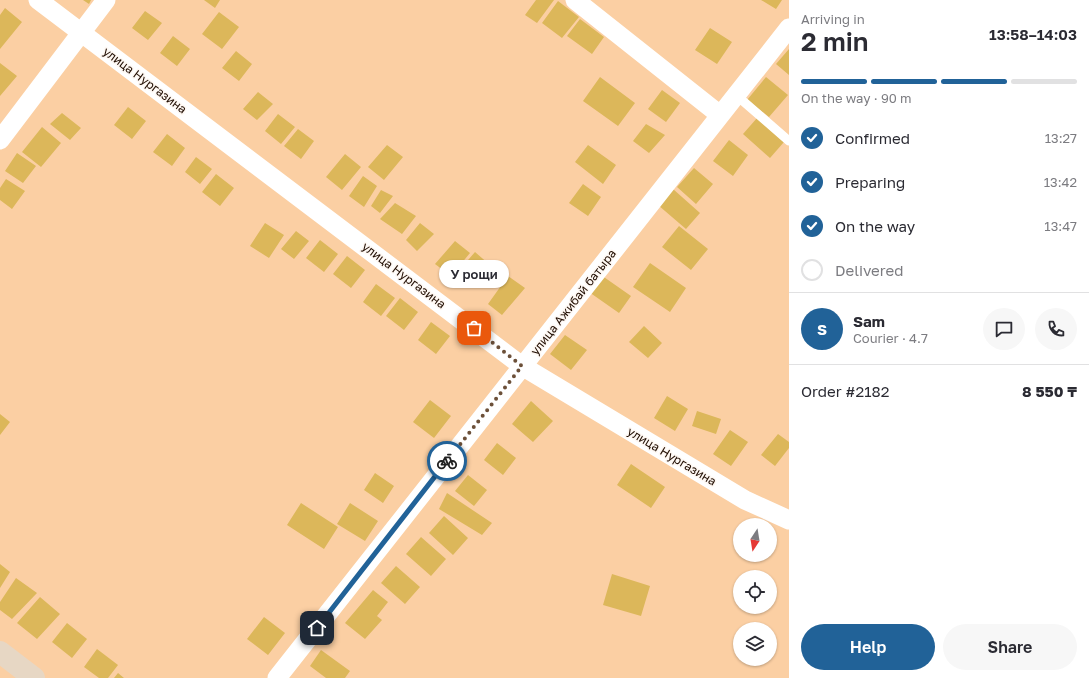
<!DOCTYPE html>
<meta charset="utf-8">
<style>
:root{--surface:#fff;--page:#f7f7f7;--text:#2b2b33;--muted:#7c7c81;--line:#e1e1e2;--accent:#216298}
body{margin:0;font-family:"Golos Text",sans-serif;background:var(--page);color:var(--text);height:100vh;display:flex;flex-direction:column;font-size:15px;white-space:nowrap}
*{box-sizing:border-box;margin:0}
p{font-size:13px;color:var(--muted)}
.icon{flex:none;width:22px;height:22px;fill:none;stroke:currentColor;stroke-width:2;stroke-linecap:round;stroke-linejoin:round}
.map{position:relative;flex:1;overflow:hidden}
.side{display:flex;flex-direction:column;background:var(--surface);width:300px}
.side>*{flex:none}
.needle{width:26px;rotate:192deg}
.controls{position:absolute;left:733px;top:518px;display:grid;gap:8px}
.controls a{display:grid;place-items:center;width:44px;height:44px;border-radius:50%;background:var(--surface);box-shadow:0 1px 3px #0004;font-size:20px}
.pin{position:absolute;display:grid;place-items:center;width:34px;height:34px;color:#fff;margin:-17px;border-radius:8px;box-shadow:0 2px 6px #0006}
.courier{position:absolute;display:grid;place-items:center;width:40px;height:40px;margin:-20px;border:3px solid #216298;border-radius:50%;background:#fff;color:#222;box-shadow:0 1px 5px #0007}
.bubble{position:absolute;height:28px;border-radius:14px;background:var(--surface);box-shadow:0 1px 3px #0004;font-size:13px;font-weight:600;line-height:28px;text-align:center}
.overview em{font-style:normal;font-weight:600}
.overview div{display:flex;flex-direction:column-reverse}
.overview{display:flex;align-items:center;justify-content:space-between;height:68px;padding:0 12px}
h1{font-size:26px;font-weight:600;line-height:30px}
.bar{display:grid;grid-template-columns:repeat(4,1fr);gap:6px 4px;align-content:center;height:48px;padding:0 12px}
.bar i{height:5px;border-radius:3px;background:var(--line)}
.bar .active{background:var(--accent)}
.bar p{grid-column:span 4}
.line{display:flex;align-items:center;gap:10px;padding:0 12px;border-top:1px solid var(--line)}
.line div{flex:1}
.round{display:grid;place-items:center;flex:none;width:42px;height:42px;border-radius:21px;background:var(--page)}
ol{padding:0 12px;list-style:none}
li{display:flex;align-items:center;gap:12px;height:44px}
li p{margin-inline-start:auto}
li .icon{padding:4px;border-radius:50%;background:var(--accent);color:#fff;stroke-width:4}
li:last-child{color:var(--muted)}
li i{width:22px;height:22px;border:2px solid var(--line);border-radius:50%}
.action{display:flex;gap:8px;margin-top:auto;padding:8px 12px}
.action a{flex:1;height:46px;border-radius:24px;background:var(--accent);color:#fff;font-size:16px;font-weight:600;line-height:46px;text-align:center}
.action a+a{background:var(--page);color:var(--text)}
main{display:flex;flex:1;min-height:0}
.map>svg:first-child{display:block}
.building{fill:#dcb75a}
.lines{fill:none;stroke-linecap:round;stroke-linejoin:round}
.service{stroke:#fff;stroke-width:9}
.minor{stroke:#fff;stroke-width:19}
.secondary{stroke:#e7d7c4;stroke-width:22}
.done{stroke:#6c5039;stroke-width:4;stroke-dasharray:0 7.2}
.route{stroke:#216298;stroke-width:5}
.labels{text-anchor:middle;dominant-baseline:central;stroke-width:3;stroke-linejoin:round;paint-order:stroke}
.street-label{font-size:12px;fill:#1f0c00;stroke:#fef8f3}
</style>
<main>
<div class="map">
<svg width="789" height="678" viewBox="0 0 789 678">
<rect width="100%" height="100%" fill="#fbcfa3"/>
<path class="building" d="M83,0H91L89,4Z
M204,0H220L215,8Z
M536,0H554L537,23L525,15Z
M761,0H782L776,9Z
M558,1L579,17L562,38L542,23Z
M5,8L22,22L0,49V15Z
M145,11L162,23L148,40L132,28Z
M219,12L239,27L222,49L202,34Z
M580,19L604,37L592,54L567,36Z
M710,28L732,42L717,64L695,50Z
M173,36L190,49L177,66L160,53Z
M789,49V75L776,64Z
M236,51L252,64L239,81L222,68Z
M0,63L17,76L0,96Z
M600,77L635,103L618,126L583,101Z
M766,77L788,95L769,117L747,100Z
M662,90L680,103L666,122L648,109Z
M258,92L273,104L257,120L243,109Z
M128,107L146,121L132,139L114,125Z
M62,113L81,128L70,140L50,124Z
M278,114L295,127L281,144L265,131Z
M757,118L784,142L770,158L743,134Z
M646,124L665,135L649,153L633,141Z
M42,127L61,143L41,167L22,152Z
M298,129L314,141L301,159L284,146Z
M167,134L185,148L172,166L153,152Z
M729,140L748,155L733,176L713,161Z
M387,145L403,157L384,180L368,167Z
M588,145L616,165L603,184L575,162Z
M17,153L36,166L23,183L5,171Z
M345,154L361,167L342,190L326,177Z
M196,157L212,169L200,184L185,172Z
M694,168L713,184L696,204L677,187Z
M216,174L234,188L220,206L202,192Z
M363,176L377,186L364,207L349,196Z
M6,179L25,191L12,209L0,200V188Z
M583,184L601,197L588,216L569,203Z
M673,189L700,213L686,229L658,205Z
M381,190L393,196L380,213L371,206Z
M395,203L416,216L402,234L380,219Z
M265,223L284,235L269,258L250,246Z
M420,223L434,234L417,251L406,240Z
M679,226L708,249L691,270L662,247Z
M296,231L309,241L294,259L281,249Z
M320,240L338,254L324,272L306,258Z
M455,241L470,253L451,276L435,264Z
M475,252L490,265L471,288L455,275Z
M347,256L365,270L351,288L333,274Z
M650,263L686,288L670,312L633,287Z
M601,275L631,296L619,313L589,292Z
M508,276L525,288L502,315L488,304Z
M376,284L395,298L381,316L363,302Z
M400,298L418,312L404,330L386,316Z
M431,322L450,336L436,354L418,340Z
M644,326L662,343L648,358L629,342Z
M565,335L587,350L571,370L550,354Z
M667,396L688,409L675,431L654,418Z
M430,400L451,416L434,438L413,422Z
M531,401L553,421L533,442L512,424Z
M697,411L721,419L716,434L692,426Z
M0,414L10,422L0,435Z
M730,430L748,442L731,466L713,454Z
M778,434L789,442V448L775,466L761,455Z
M497,443L516,458L503,475L484,460Z
M631,464L665,487L651,508L617,485Z
M375,473L394,486L383,503L364,490Z
M468,475L487,490L474,506L455,491Z
M447,493L492,523L482,535L439,509Z
M301,503L338,527L324,549L287,525Z
M350,503L378,521L365,541L337,524Z
M444,516L468,538L453,555L429,533Z
M421,537L446,559L431,576L406,554Z
M0,564L10,572L0,588Z
M396,566L420,587L405,604L381,583Z
M612,574L650,586L641,616L603,605Z
M16,578L37,593L12,619L0,610V602Z
M373,590L388,602L377,616L382,620L365,639L345,623Z
M40,597L60,614L37,639L17,623Z
M264,617L285,633L268,655L247,639Z
M67,623L87,639L72,658L52,642Z
M97,649L118,665L108,678H99L84,667Z
M321,650L350,671L345,678H326L310,666Z
M118,673L124,678H114Z"/>
<g class="lines">
<path class="service" d="M736,95L789,141"/>
<path class="minor" d="M38,0L522,366L745,500L789,520
M575,0L720,115
M0,140L106,0
M277,678L789,28"/>
<path class="secondary" d="M0,652L34,678"/>
</g>
<g class="lines">
<path class="done" d="M447,461L522,366L474,328"/>
<path class="route" d="M317,628L447,461"/>
</g>
<g class="labels">
<g class="street-label">
<text transform="translate(145 80) rotate(37)">улица Нургазина</text>
<text transform="translate(404 275) rotate(37)">улица Нургазина</text>
<text transform="translate(573 302) rotate(-52)">улица Ажибай батыра</text>
<text transform="translate(672 456) rotate(31)">улица Нургазина</text>
</g>
</g>
</svg>
<div class="controls">
<a><svg class="needle" viewBox="-14 -14 28 28"><path d="M0-13l5 13h-10z" fill="#e53935"/><path d="M0 13l5-13h-10z" fill="#7c7c81"/></svg></a>
<a><svg class="icon" aria-label="locate" viewBox="0 0 24 24"><circle cx="12" cy="12" r="6"/><path d="M12 2v4M12 18v4M2 12h4M18 12h4"/></svg></a>
<a><svg class="icon" aria-label="layers" viewBox="0 0 24 24"><path d="M12 4l9 5-9 5-9-5zM3 14l9 5 9-5"/></svg></a>
</div>
<div class="pin" style="left:474px;top:328px;background:#ea580c"><svg class="icon" aria-label="bag" viewBox="0 0 24 24"><path d="M5 8h14l-1 12H6zM9 8a3 3 0 0 1 6 0"/></svg></div>
<div class="pin" style="left:317px;top:628px;background:#1f2937"><svg class="icon" aria-label="home" viewBox="0 0 24 24"><path d="M3 11l9-7 9 7M6 9v11h12V9"/></svg></div>
<div class="courier" style="left:447px;top:461px"><svg class="icon" aria-label="bike" viewBox="0 0 24 24"><circle cx="6" cy="16" r="4"/><circle cx="18" cy="16" r="4"/><path d="M6 16l4-8h5l3 8M10 8l3 8H6M13 5h3"/></svg></div>
<div class="bubble" style="left:439px;top:260px;width:70px">У рощи</div>
</div>
<section class="side">
<div class="overview"><div><h1>2 min</h1><p>Arriving in</p></div><em>13:58–14:03</em></div>
<div class="bar"><i class="active"></i><i class="active"></i><i class="active"></i><i></i><p>On the way · 90 m</p></div>
<ol>
<li><svg class="icon" aria-label="check" viewBox="0 0 24 24"><path d="M5 12l5 5 9-10"/></svg>Confirmed<p>13:27</p></li>
<li><svg class="icon" aria-label="check" viewBox="0 0 24 24"><path d="M5 12l5 5 9-10"/></svg>Preparing<p>13:42</p></li>
<li><svg class="icon" aria-label="check" viewBox="0 0 24 24"><path d="M5 12l5 5 9-10"/></svg>On the way<p>13:47</p></li>
<li><i></i>Delivered</li>
</ol>
<div class="line" style="height:72px"><b class="round" style="background:var(--accent);color:#fff">S</b><div><b>Sam</b><p>Courier · 4.7</p></div><a class="round"><svg class="icon" aria-label="chat" viewBox="0 0 24 24"><path d="M4 5h16v11H9l-5 4z"/></svg></a><a class="round"><svg class="icon" aria-label="phone" viewBox="0 0 24 24"><path d="M5 4h4l2 5-3 2q2 4 5 5l2-3 5 2v4C11 20 4 13 5 4z"/></svg></a></div>
<div class="line" style="height:52px"><div>Order #2182</div><b>8 550 ₸</b></div>
<div class="action"><a>Help</a><a>Share</a></div>
</section>
</main>
